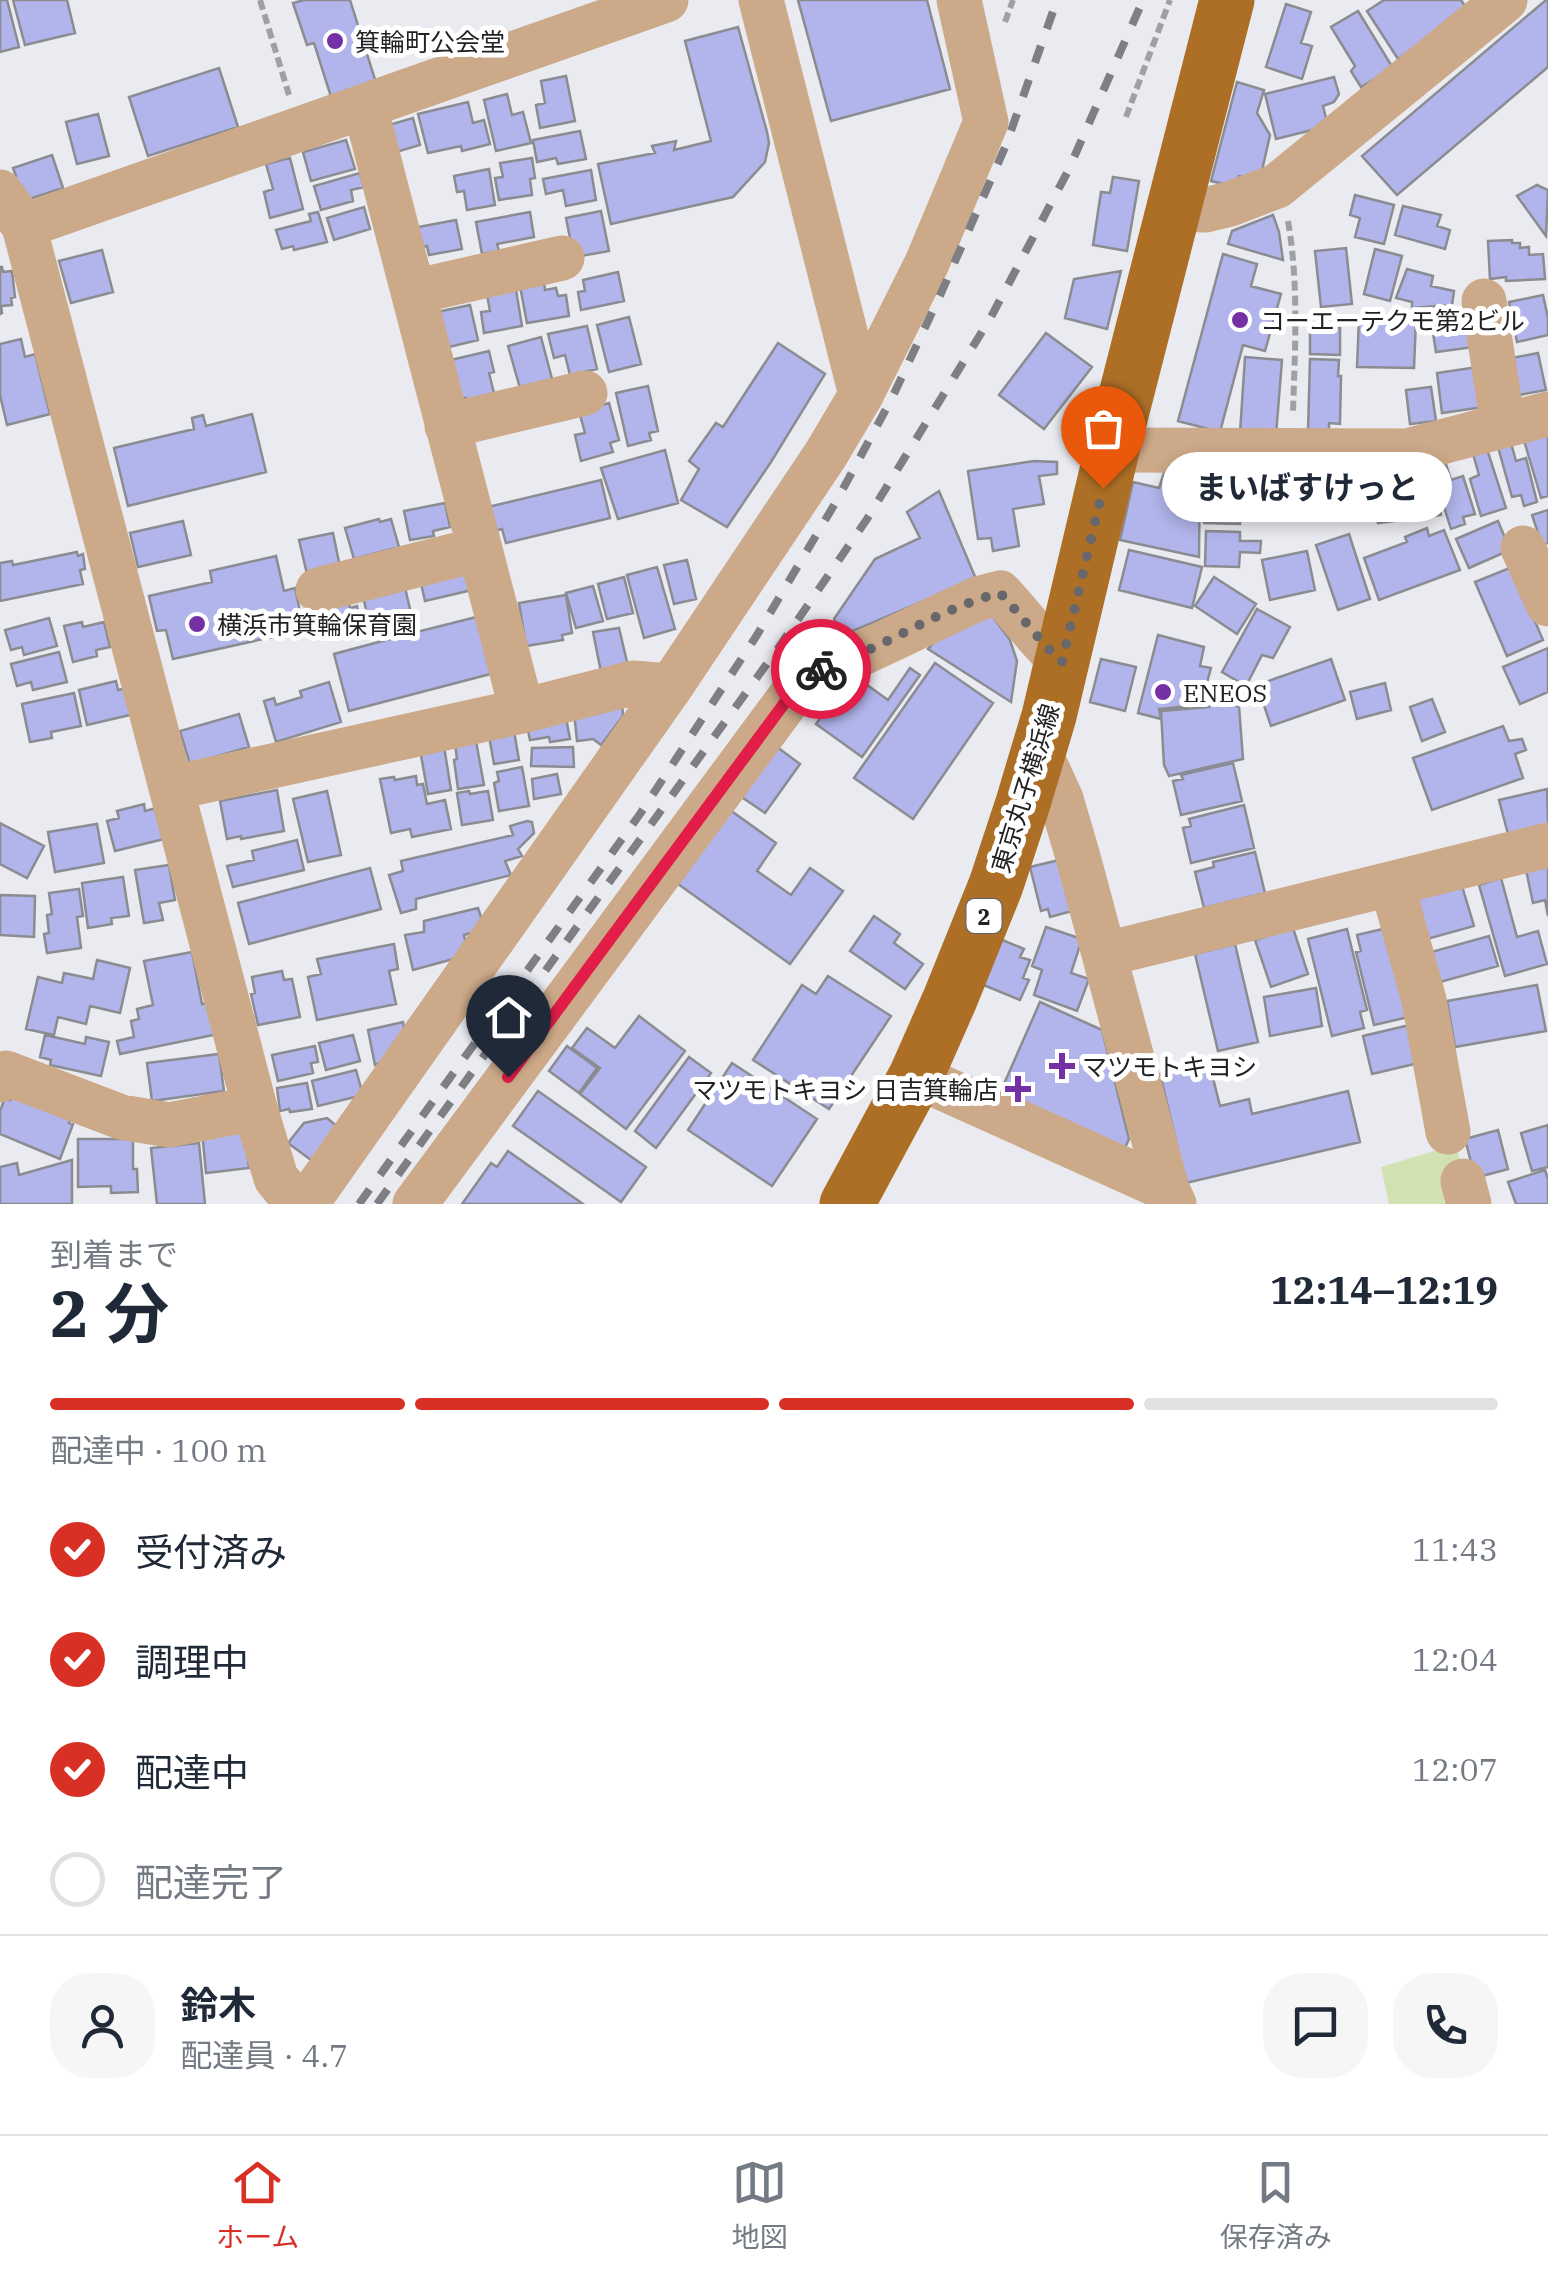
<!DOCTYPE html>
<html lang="ja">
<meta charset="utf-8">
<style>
:root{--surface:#fff;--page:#f6f6f7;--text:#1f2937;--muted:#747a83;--line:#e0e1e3;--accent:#d93025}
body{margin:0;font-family:"IBM Plex Serif","Noto Sans JP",serif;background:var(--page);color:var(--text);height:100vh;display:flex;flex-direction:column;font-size:38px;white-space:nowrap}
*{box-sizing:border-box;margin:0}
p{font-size:32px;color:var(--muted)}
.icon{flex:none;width:55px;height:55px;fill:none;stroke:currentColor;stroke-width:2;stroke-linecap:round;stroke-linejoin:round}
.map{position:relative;height:1204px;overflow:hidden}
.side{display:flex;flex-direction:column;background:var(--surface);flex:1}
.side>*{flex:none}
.pin{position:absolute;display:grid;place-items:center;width:85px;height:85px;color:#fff;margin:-102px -42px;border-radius:50% 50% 50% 0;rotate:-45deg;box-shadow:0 0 10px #0007}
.pin .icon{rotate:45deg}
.courier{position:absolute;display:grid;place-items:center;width:100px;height:100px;margin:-50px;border:8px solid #e11d48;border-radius:50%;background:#fff;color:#222;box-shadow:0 2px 12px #0007}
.bubble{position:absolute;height:70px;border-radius:35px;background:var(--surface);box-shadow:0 5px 15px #0003;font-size:32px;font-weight:700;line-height:70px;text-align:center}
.overview em{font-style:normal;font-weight:700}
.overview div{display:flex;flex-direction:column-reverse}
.overview{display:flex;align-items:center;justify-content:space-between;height:170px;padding:0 50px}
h1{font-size:65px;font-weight:700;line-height:75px}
.bar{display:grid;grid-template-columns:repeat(4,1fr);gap:15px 10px;align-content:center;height:120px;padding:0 50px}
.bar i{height:12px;border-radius:8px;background:var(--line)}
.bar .active{background:var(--accent)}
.bar p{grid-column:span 4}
.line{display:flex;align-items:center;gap:25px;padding:0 50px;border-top:2px solid var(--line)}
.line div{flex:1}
.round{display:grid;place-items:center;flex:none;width:105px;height:105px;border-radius:40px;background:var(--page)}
ol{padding:0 50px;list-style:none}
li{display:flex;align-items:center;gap:30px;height:110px}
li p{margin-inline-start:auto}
li .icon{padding:10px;border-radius:50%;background:var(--accent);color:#fff;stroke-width:4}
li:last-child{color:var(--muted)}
li i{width:55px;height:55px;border:5px solid var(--line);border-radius:50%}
.tab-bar{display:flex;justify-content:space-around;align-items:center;height:140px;border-top:2px solid var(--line);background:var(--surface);font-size:28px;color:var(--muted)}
.tab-bar a{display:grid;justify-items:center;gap:5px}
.tab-bar .active{color:var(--accent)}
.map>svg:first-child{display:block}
.green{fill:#d2e1b1}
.building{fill:#b2b5eb;stroke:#8b8c91;stroke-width:2.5}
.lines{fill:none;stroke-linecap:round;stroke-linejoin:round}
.path{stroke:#9fa0a5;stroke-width:6;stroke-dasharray:10 5;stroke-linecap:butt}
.minor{stroke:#cca988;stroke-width:45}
.major{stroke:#ad6f26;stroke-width:55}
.rail{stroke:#7e7e83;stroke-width:8;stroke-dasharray:18 18;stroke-linecap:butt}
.done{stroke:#68686c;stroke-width:10;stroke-dasharray:0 18}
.route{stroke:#e11d48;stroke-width:12}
.poi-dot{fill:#7331a5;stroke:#fff;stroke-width:4}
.labels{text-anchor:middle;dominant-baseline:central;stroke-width:10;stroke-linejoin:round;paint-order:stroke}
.shield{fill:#fff;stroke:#646466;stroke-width:2.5}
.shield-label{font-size:22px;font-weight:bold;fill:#222225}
.poi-label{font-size:25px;fill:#222225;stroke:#fff;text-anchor:start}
.street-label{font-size:25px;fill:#222225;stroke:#fff}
</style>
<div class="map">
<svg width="1548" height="1204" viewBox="0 0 1548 1204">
<rect width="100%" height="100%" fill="#eaebf1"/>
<path class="green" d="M1457,1144L1461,1168L1460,1204H1389L1381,1167Z"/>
<path class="building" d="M0,0H7L19,47L0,52Z
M13,0H67L75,33L25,45Z
M304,0H350L377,86L332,100L314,43L307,45L293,3Z
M798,0H927L950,89L831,121Z
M1384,0H1461L1469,12L1398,59L1367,11Z
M1546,0H1548V67L1397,195L1362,156Z
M1286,4L1311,12L1301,43L1312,46L1302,79L1266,67Z
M1358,11L1393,68L1361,87L1351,71L1355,66L1331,27Z
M738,27L767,132L769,143L765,162L733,197L611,224L598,164L655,153L652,146L676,141L674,150L711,141L685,41Z
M219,68L238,127L148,156L129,97Z
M566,76L575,121L540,128L536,105L545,103L541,81Z
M1334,77L1339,94L1334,102L1323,106L1328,126L1276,139L1265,94Z
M1237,82L1264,90L1257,113L1270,135L1261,175L1250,179L1239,176L1236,187L1211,181Z
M507,94L512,115L523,112L531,143L496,151L484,100Z
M468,102L473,123L484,120L490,144L462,151L461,146L428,153L418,114Z
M98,114L109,156L77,164L66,122Z
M413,118L420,145L393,153L385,126Z
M580,131L586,159L558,164L556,158L537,162L533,140Z
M346,140L355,169L311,181L303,152Z
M52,155L63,188L20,202L12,177L16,176L13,168Z
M290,158L303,209L270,218L264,192L273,189L266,164Z
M532,158L535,178L530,179L532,195L499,200L495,178L503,177L500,163Z
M489,169L495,205L467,210L464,191L457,192L454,176Z
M591,170L596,200L566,206L563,190L546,194L543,179Z
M360,173L364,187L351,190L353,201L321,210L314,186Z
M1113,177L1139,181L1127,251L1093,245L1101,192L1110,193Z
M1537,185L1548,190L1546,236L1517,196Z
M1355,195L1394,205L1384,244L1355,237L1360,218L1350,215Z
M1403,206L1441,215L1437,226L1450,230L1445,249L1395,235Z
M364,207L370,229L334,240L327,218Z
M601,211L609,251L581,256L572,248L566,218Z
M318,212L327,242L294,250L293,246L282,249L276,230L311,221L309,214Z
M530,212L534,237L497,244L499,251L482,254L476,222Z
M1273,215L1279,232L1283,260L1228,244L1232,231Z
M456,220L462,249L429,255L427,246L416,248L413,228Z
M1512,240V243H1520V248L1529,247V255L1543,254L1545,279L1506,281V277L1490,279L1488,241Z
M1346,248L1352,304L1321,307L1315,251Z
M1375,249L1402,256L1390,301L1364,294Z
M102,250L113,292L71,303L59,261Z
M1223,254L1257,264L1251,286L1281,294L1265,351L1243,345L1220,432L1178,421Z
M0,267H2L3,272L12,271L15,297L11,298L12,305L1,306L2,313L0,314Z
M1407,269L1433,276L1431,286L1454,291L1452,305L1412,308V302L1396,298Z
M1121,271L1107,329L1065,318L1074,279Z
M618,272L624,301L581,310L578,292L585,291L583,280Z
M544,282L545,290L556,288L558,296L566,295L569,316L527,323L520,286Z
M516,290L522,326L484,333L481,312L490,311L487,295Z
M1543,295L1548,318V335L1517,342L1509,302Z
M470,305L478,340L445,348L437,312Z
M1470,315L1474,347L1436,352L1431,320Z
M629,317L641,364L609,372L597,325Z
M1359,318L1416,320L1414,368L1357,367Z
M587,326L597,369L570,375L565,355L554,358L548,334Z
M1310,328H1340V355L1310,354Z
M1046,333L1092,367L1044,429L999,395Z
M541,337L552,379L520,388L508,346Z
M21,339L25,357L35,354L50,414L7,425L0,395V344Z
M778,343L825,374L771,462L727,527L681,500L699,469L689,461L716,423L723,427Z
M489,351L494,372L489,373L496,401L469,408L466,398L460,399L451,360Z
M1538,353L1546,390L1519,395L1512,358Z
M1245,357L1282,360L1276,435L1240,433Z
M1310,359L1339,360L1338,376H1341L1340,424L1329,423V430H1308Z
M1485,366L1491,406L1442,413L1437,373Z
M648,386L658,431L649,433L651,440L628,446L616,393Z
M1431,387L1436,421L1410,424L1406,390Z
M609,403L619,440L610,443L613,452L581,461L575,435L585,433L580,415L590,408Z
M252,414L266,472L128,506L114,448L194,429L192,418L203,415L206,426Z
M1548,430V496L1541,498L1523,437Z
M1509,436L1516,461L1526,458L1537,502L1524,506L1521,495L1512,497L1496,440Z
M1485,443L1506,508L1481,516L1470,479L1479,475L1471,447Z
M665,450L678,503L618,519L601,468Z
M1443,455L1451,480L1463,476L1475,514L1463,517L1465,524L1451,529L1429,460Z
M1034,461L1057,462V474L1039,476L1044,504L1013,509L1019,546L993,551L991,538L978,539L968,471Z
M1205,464L1241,465L1240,524L1204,523Z
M1200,465L1199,557L1120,540L1133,482L1159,488L1166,467Z
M1262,466H1298V501H1262Z
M1340,469L1347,513L1311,519L1304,474Z
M1429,470L1431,490L1438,488L1441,515L1378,523L1371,478Z
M601,480L610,518L506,543L502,529L494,531L488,507Z
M939,491L976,579L841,636L834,619L875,559L920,538L907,512Z
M445,503L450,527L433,531L434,536L410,540L404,511Z
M1548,510V543L1542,545L1532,515Z
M379,519L380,522L391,519L399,547L354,559L345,528Z
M183,521L191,555L138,567L130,533Z
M1498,521L1510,550L1469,568L1456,539Z
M1427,528L1429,536L1444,530L1460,570L1379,600L1364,558L1407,542L1405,537Z
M1206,531L1240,532V541H1261L1260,553L1240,552L1239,567L1205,566Z
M333,533L340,567L307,574L299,540Z
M1349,534L1370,599L1338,610L1316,545Z
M1129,550L1202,567L1192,608L1119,590Z
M1307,551L1315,590L1270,600L1262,560Z
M77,552L78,556L83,554L85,569L80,570L83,584L0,601V563L12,561L13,565Z
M276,556L284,591L295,588L304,630L173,659L166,630L157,631L149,596L212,582L210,571Z
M687,560L696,599L674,604L664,565Z
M657,567L675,629L644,638L627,575Z
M1512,567L1543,640L1507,656L1475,582Z
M467,568L472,590L425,601L419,575Z
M624,577L633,613L607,619L598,584Z
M1214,577L1256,604L1237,634L1195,606Z
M403,579L410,609L368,618L361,588Z
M593,586L603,621L576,628L566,593Z
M346,593L350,608L357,606L361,625L323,633L317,600Z
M566,595L572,633L562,635L563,640L526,646L519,603Z
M1257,609L1290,627L1273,658L1262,655L1246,686L1222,672Z
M990,613L1010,640L1017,661L1011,702L928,649L943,632Z
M480,616L494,673L349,711L334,654L390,639L389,632L416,625L417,632Z
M49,618L57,646L24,655L22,647L11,650L5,630Z
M82,622L83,627L104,622L110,647L96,650L97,656L73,662L64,626Z
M619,628L628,666L601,672L593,632Z
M1158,635L1204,647L1200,666L1211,668L1206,686L1194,683L1188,706L1159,709L1161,719L1138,713Z
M1548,648V692L1520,704L1503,667Z
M59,652L67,682L33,690L31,682L17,686L11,664Z
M1101,659L1136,667L1125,711L1090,702Z
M1331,659L1345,700L1271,726L1257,685Z
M935,663L993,703L913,819L854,778Z
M910,668L920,675L862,757L816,724L852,674L888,700Z
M116,681L118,690L128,688L134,714L87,725L79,690Z
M329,682L341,722L276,742L264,701L274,698L276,705L302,697L300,691Z
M1385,683L1391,710L1357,719L1350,692Z
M1228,690L1230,706H1239L1243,759L1169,776L1164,765L1161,711L1209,707L1208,691Z
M74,693L81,726L51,732L52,738L30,742L22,704Z
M1432,699L1445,732L1422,741L1410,707Z
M622,703L623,716L601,745L593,739L577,741L574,712Z
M239,714L249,747L190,764L180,731Z
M566,718L570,739L550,742L549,737L530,740L527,726Z
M1503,726L1509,741L1522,739L1526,750L1515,754L1523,778L1432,810L1413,758Z
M514,731L519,760L494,764L489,736Z
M476,741L484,785L458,789L454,760L457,759L455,744Z
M444,746L451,790L428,794L420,750Z
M573,747L574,767L531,766L532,748Z
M777,747L800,764L765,813L740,796Z
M1233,763L1242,801L1181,815L1173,781L1183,779L1181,775Z
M522,767L529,806L499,811L494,783L499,781L497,772Z
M557,774L561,794L534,799L532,779Z
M416,776L417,785L423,784L427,804L445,800L451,829L412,837L410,829L391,833L380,779L394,777L395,780Z
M1547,789L1548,824L1508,834L1499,800Z
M277,790L284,831L241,839V836L227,839L220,801Z
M327,791L341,855L308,862L293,799Z
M469,791L470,794L488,791L493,820L462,825L457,793Z
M144,804L145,811L156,808L164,839L115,851L107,821L119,818L117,811Z
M1244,805L1254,848L1191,863L1183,828L1191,826L1189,819Z
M730,810L776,843L757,871L791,895L810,868L843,891L790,964L678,884Z
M527,821L532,822L534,833L518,849L522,856L505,861L511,875L416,899V909L401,913L389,875L403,871L401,861L513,835L510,826Z
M0,823L44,846L27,878L0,864Z
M97,824L104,863L55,872L48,832Z
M297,840L304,870L233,887L227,866L254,860L252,851Z
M1255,852L1265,893L1204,908L1195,872L1214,867L1213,862Z
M1059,860L1072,911L1050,917L1048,909L1041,911L1030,867Z
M169,865L175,900L159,903L163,920L144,923L135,870Z
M1548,865V916L1545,900L1533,903L1526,870Z
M370,868L381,909L249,944L238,903Z
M123,877L129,916L111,918L112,924L88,928L82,883Z
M1501,878L1517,937L1538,931L1547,964L1505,976L1479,885Z
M1462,886L1474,926L1420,941L1409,901Z
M79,889L83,916L77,917L81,948L47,953L44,934L49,933L47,915L52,914L49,893Z
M0,895L35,896L34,937L0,935Z
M478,908L485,929L464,935L468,955L413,970L405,935L424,932V921Z
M874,916L900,934L894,943L923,964L905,989L850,951Z
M1046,927L1082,939L1071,973L1089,979L1077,1011L1034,995L1042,970L1032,966Z
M1391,927L1413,1016L1374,1025L1356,952L1361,951L1357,935Z
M1293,928L1308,974L1271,987L1255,940Z
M1347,929L1367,1010L1360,1012L1364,1028L1332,1036L1308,939Z
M1489,936L1498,966L1433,984L1424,954Z
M1000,939L1024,949L1020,957L1030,960L1023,978L1029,980L1020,1000L981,984Z
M394,944L398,969L389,971L396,1004L317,1020L308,977L321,974L317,959Z
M1235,944L1258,1042L1218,1051L1195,954Z
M192,952L202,1004L211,1002L218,1034L120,1054L117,1041L134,1037L131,1021L139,1019L137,1009L153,1005L144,961Z
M97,960L130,968L120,1013L90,1006L86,1024L58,1017L54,1035L26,1029L38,977L62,983L64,973L93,979Z
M282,971L284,980L292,979L300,1017L258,1025L251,994L255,993L252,977Z
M828,976L891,1016L829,1109L753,1060L802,985L816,994Z
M1537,985L1546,1031L1455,1047L1447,1001Z
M1316,988L1322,1026L1270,1036L1264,997Z
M1040,1002L1102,1030L1129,1139L1121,1156L996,1102Z
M639,1016L685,1051L626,1129L580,1094L600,1068L572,1048L587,1028L615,1048Z
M403,1022L405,1036L391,1059L375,1065L368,1030Z
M1418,1023L1427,1061L1372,1074L1363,1036Z
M45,1035L85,1044L86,1037L109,1042L101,1076L50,1065L51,1060L40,1057Z
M353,1035L360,1061L326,1070L319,1043Z
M315,1046L318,1062L311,1063L313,1073L278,1081L272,1055Z
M567,1046L597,1068L579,1093L549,1071Z
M219,1054L224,1091L152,1101L147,1063Z
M689,1057L711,1073L656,1148L635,1131Z
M1209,1062L1220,1106L1249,1099L1252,1114L1348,1091L1360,1142L1186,1183L1160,1074Z
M732,1063L817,1119L772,1186L688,1130Z
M356,1070L363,1095L318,1106L312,1081Z
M307,1083L312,1109L290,1112L289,1109L280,1111L277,1088Z
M538,1091L646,1167L621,1202L513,1126Z
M12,1093L72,1117L69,1123L73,1124L60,1159L0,1134V1111L5,1098L10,1100Z
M327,1118L339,1128L315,1163L288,1143L304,1123Z
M1548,1125V1167L1532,1171L1521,1133Z
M245,1127L249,1168L206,1173L202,1131Z
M1498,1130L1508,1169L1475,1178L1465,1139Z
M78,1139H133V1169H137L138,1192L111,1193V1186L78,1187Z
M199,1143L205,1204H157L151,1148Z
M508,1151L583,1204H462L491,1163L497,1167Z
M72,1160V1204H0V1167L17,1163L19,1175Z
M1545,1170L1548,1179V1204H1516L1508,1182Z"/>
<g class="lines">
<path class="path" d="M260,0L289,95
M1005,22L1013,0
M1126,117L1170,0
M1288,221C1299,284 1295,348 1293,412"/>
<path class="minor" d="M761,0L861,395
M0,192L24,226
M1174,209L1205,210L1230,204L1277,186L1505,0
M413,292L562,258
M1484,301L1503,426
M447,426L585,393
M1112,450L1407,451L1548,414
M1523,548L1548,604
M318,590L480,549
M522,711L633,683L671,686
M1039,751L1061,799L1078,857L1167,1189L1174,1204
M172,788L522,711L365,107
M1392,885L1424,1000L1448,1132
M1106,954L1548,845
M916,1076L1167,1189
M0,1080L6,1073L121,1117L169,1125L255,1108
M1463,1181L1469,1204
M297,1204L276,1178L255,1108L24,226L666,0
M306,1204L671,686L826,454L861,395L927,263L986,122L959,0
M415,1204L807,674L848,660L977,599L1000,593C1022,616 1039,641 1062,662"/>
<path class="major" d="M847,1204L916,1076L950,999L996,885L1023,803L1049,716L1112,450L1227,0"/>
<path class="rail" d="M359,1204L640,814L757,635L837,500L892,398L942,291L1006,145L1057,0
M377,1204L779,647L867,519L991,317L1068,171L1143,0"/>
</g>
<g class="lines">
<path class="done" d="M821,669C883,649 937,609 1000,593C1022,616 1039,641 1062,662L1103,488"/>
<path class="route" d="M508,1077L789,697L807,674L821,669"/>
</g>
<g class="poi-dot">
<circle cx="335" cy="41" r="10"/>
<circle cx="1240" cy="320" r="10"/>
<circle cx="197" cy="624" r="10"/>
<circle cx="1163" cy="692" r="10"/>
<path d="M1057 1051h10v10h10v10h-10v10h-10v-10h-10v-10h10z"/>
<path d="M1013 1074h10v10h10v10h-10v10h-10v-10h-10v-10h10z"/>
</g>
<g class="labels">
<rect class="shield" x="966.5" y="899" width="35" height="34" rx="8"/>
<g class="shield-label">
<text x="984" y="916">2</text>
</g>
<g class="poi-label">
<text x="355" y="41">箕輪町公会堂</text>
<text x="1260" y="320">コーエーテクモ第2ビル</text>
<text x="217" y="624">横浜市箕輪保育園</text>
<text x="1183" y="692">ENEOS</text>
<text x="1082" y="1066">マツモトキヨシ</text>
<text x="998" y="1089" text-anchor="end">マツモトキヨシ 日吉箕輪店</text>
</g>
<g class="street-label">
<text transform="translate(1025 788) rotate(-73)">東京丸子横浜線</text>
</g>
</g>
</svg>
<div class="pin" style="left:1103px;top:488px;background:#ea580c"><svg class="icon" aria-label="bag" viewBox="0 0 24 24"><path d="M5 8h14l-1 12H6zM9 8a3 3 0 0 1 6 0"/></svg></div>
<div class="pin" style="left:508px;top:1077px;background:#1f2937"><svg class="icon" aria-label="home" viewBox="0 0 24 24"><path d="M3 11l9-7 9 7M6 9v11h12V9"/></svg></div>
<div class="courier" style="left:821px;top:669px"><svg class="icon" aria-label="bike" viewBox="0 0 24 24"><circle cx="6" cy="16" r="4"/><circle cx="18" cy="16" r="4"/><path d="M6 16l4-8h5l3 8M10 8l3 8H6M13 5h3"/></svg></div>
<div class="bubble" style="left:1162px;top:452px;width:290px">まいばすけっと</div>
</div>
<section class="side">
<div class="overview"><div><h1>2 分</h1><p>到着まで</p></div><em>12:14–12:19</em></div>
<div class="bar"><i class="active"></i><i class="active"></i><i class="active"></i><i></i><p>配達中 · 100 m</p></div>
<ol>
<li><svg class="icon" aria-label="check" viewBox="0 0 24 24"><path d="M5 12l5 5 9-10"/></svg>受付済み<p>11:43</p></li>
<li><svg class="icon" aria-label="check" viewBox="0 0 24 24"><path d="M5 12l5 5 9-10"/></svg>調理中<p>12:04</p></li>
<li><svg class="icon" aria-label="check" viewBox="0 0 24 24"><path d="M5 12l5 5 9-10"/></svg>配達中<p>12:07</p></li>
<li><i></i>配達完了</li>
</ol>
<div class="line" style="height:180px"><a class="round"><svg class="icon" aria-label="person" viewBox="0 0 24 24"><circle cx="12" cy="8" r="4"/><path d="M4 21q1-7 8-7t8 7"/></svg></a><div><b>鈴木</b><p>配達員 · 4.7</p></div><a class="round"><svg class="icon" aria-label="chat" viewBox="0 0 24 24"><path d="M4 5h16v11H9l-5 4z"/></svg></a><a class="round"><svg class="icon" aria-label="phone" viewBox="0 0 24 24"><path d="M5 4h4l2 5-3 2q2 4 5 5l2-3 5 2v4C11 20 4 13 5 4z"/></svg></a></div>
</section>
<nav class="tab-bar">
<a class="active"><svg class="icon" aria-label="home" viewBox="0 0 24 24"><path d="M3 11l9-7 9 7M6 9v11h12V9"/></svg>ホーム</a>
<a><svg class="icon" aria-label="map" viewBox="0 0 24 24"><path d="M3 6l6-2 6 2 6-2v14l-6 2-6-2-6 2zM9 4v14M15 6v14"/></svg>地図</a>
<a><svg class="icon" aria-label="saved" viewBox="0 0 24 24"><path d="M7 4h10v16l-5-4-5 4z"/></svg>保存済み</a>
</nav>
